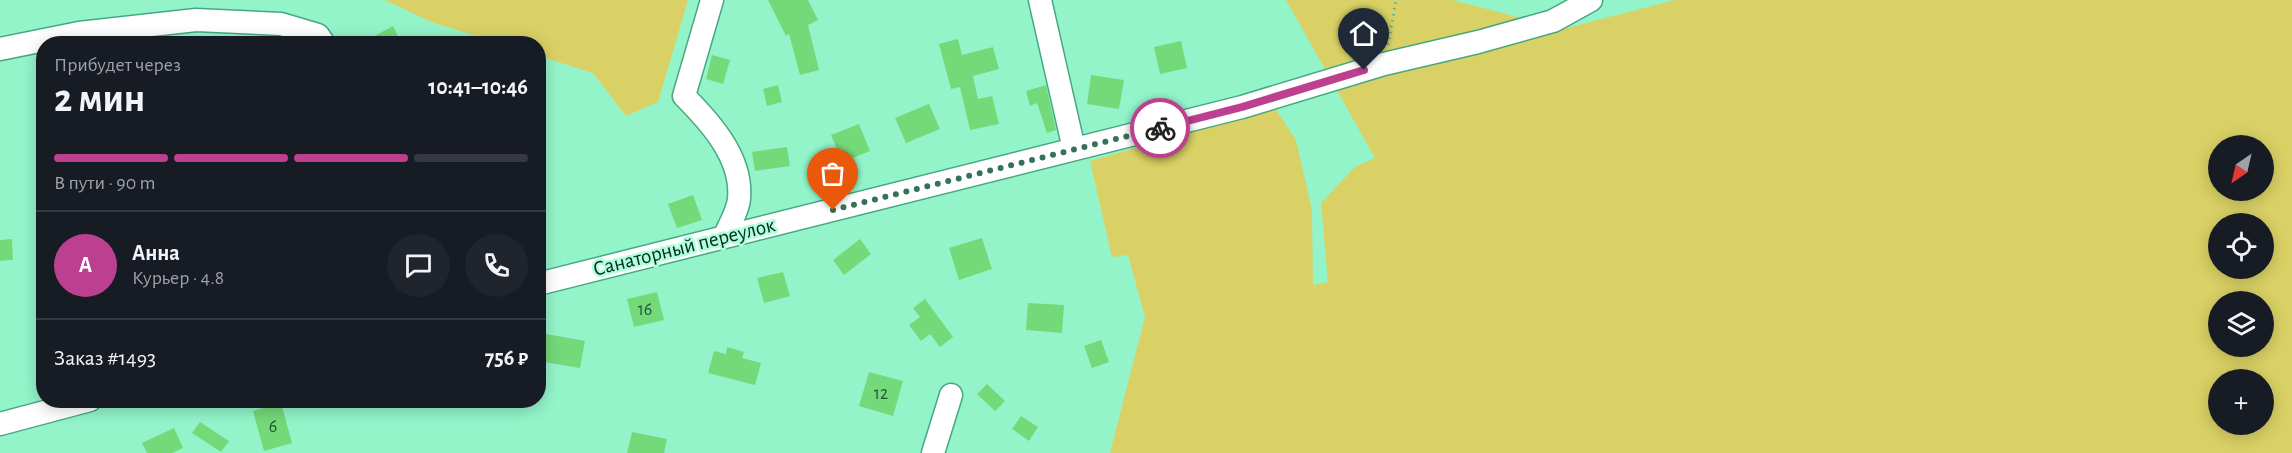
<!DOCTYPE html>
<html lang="ru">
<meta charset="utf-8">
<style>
:root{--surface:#171b24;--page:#20242c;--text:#f1f3f6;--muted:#9ea1a6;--line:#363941;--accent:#bc408f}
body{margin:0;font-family:"Alegreya Sans",sans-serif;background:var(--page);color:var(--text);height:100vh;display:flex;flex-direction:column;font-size:22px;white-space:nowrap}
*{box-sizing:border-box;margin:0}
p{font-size:20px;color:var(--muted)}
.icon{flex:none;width:33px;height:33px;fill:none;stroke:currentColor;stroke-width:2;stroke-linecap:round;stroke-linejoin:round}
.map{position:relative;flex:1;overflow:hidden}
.details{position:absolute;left:36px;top:36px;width:510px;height:372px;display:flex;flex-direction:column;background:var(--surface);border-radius:24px;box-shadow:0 3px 15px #0003}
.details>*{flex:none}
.needle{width:39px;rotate:214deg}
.buttons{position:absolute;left:2208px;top:135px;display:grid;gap:12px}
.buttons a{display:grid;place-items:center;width:66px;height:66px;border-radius:50%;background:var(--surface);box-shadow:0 3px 15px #0003;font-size:30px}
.pin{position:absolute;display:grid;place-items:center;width:51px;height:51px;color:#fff;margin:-62px -26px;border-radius:50% 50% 50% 0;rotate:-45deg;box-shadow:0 0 6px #0007}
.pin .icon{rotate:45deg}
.courier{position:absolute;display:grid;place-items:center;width:60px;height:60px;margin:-30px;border:4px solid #bc408f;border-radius:50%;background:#fff;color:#222;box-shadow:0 2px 8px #0007}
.headline em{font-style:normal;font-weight:600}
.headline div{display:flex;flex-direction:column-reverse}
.headline{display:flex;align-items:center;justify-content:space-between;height:102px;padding:0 18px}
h1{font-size:39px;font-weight:600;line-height:45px}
.bar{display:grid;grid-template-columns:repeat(4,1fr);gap:9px 6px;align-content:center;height:72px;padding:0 18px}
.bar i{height:8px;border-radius:4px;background:var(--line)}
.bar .current{background:var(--accent)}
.bar p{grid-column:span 4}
.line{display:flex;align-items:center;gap:15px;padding:0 18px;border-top:2px solid var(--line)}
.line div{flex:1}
.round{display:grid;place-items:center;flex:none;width:63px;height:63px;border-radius:32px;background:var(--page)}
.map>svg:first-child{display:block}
.green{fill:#d9d165;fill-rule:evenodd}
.building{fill:#74d979}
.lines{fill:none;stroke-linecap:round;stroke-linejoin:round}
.minor-casing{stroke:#46a882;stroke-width:25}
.path{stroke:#62b190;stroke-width:3;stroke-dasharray:1.5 4.5;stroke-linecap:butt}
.minor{stroke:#fff;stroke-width:22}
.done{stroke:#34735a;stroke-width:6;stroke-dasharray:0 10.8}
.route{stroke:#bc408f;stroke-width:8}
.labels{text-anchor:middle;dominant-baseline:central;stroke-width:5;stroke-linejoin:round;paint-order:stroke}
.number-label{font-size:18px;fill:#1e5835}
.street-label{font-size:21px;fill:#012d1e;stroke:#b2fddb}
</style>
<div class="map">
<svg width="2292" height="453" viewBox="0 0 2292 453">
<rect width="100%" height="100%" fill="#93f4ca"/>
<path class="green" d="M385,0H688L658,102L626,116L593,73L539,56L538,44L499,43L431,22Z
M1286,0H1452L1518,17L1551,32L1675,0H2292V453H1110L1145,317L1128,255L1112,257L1090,161L1275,108L1296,140L1312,210L1313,285L1328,282L1321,203L1355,167L1375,158ZM2218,146H2264V190H2218ZM2218,224H2264V268H2218ZM2218,302H2264V346H2218ZM2218,380H2264V424H2218Z"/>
<path class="building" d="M768,0H808L818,20L808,25L819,70L800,75L789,34L786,36Z
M393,26L402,44H360Z
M958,39L962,55L993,47L999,69L973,76L978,99L992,96L999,124L970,130L960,87L951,89L939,44Z
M1181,41L1187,68L1160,74L1154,47Z
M712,55L730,60L723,84L706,79Z
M1091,75L1124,80L1119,109L1087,104Z
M778,85L782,102L767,106L763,89Z
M1046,85L1056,130L1047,133L1037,103L1030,106L1026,91Z
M929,104L940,129L906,143L895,118Z
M859,124L870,151L842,162L831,135Z
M787,147L790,166L755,171L752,152Z
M693,195L702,220L677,228L668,204Z
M982,238L992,269L959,280L949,248Z
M12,239L13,260L0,261V240Z
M860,239L871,254L844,275L833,260Z
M783,272L790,296L764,303L757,278Z
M657,292L664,320L634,327L627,299Z
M925,299L953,337L940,347L930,334L921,341L909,325L920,317L913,308Z
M1028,303L1064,305L1062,333L1026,330Z
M541,333L585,341L580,368L538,361Z
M1101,340L1109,362L1092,368L1084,346Z
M727,347L744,352L742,358L761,363L755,385L708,373L714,351L726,354Z
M869,372L903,381L893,416L859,406Z
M987,384L1005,401L995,411L977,394Z
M281,403L292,443L264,451L253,411Z
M1021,416L1038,427L1029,441L1012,429Z
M200,422L229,441L221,452L192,433Z
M174,428L183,448L172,453H147L142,443Z
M632,432L667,439L664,453H627Z"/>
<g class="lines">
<g class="minor-casing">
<path id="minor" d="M712,0L684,96C710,122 743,158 739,199C738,211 729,226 724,237
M1040,0L1074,149
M0,49L79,33L196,20L281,24L318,35L324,44
M538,284L1242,107L1384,64L1478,42L1553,21L1591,0
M0,424L90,400
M933,453L951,395"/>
</g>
<path class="path" d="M1388,45L1396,0"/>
<use href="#minor" class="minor"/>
</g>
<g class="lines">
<path class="done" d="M833,210L1160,128"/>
<path class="route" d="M1160,128L1242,107L1364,70"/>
</g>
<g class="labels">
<g class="number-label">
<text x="645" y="310">16</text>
<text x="881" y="394">12</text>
<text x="273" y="427">6</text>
</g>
<g class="street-label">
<text transform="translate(684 247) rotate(-14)">Санаторный переулок</text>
</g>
</g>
</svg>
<div class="buttons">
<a><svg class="needle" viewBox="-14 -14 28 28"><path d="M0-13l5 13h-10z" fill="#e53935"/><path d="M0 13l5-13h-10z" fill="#9ea1a6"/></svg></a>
<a><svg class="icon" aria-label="locate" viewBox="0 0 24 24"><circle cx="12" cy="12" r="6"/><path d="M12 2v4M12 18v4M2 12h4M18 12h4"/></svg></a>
<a><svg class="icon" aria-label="layers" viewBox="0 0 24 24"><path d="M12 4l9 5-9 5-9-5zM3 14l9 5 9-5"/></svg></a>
<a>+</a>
</div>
<div class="pin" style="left:833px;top:210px;background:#ea580c"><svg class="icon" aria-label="bag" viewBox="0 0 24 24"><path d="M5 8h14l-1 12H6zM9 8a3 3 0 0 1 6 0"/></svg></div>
<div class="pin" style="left:1364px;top:70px;background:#1f2937"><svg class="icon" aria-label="home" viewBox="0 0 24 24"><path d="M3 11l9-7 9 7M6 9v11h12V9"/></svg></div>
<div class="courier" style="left:1160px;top:128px"><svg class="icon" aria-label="bike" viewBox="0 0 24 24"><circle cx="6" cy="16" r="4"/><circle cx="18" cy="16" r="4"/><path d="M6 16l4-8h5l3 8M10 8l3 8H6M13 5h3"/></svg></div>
<section class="details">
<div class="headline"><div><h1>2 мин</h1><p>Прибудет через</p></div><em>10:41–10:46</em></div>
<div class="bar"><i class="current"></i><i class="current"></i><i class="current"></i><i></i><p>В пути · 90 m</p></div>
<div class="line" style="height:108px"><b class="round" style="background:var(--accent);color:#fff">А</b><div><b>Анна</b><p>Курьер · 4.8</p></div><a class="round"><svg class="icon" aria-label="chat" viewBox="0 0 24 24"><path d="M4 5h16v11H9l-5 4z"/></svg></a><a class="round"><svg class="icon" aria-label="phone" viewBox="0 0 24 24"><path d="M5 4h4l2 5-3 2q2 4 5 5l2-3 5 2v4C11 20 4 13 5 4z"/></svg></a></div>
<div class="line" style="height:78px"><div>Заказ #1493</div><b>756 ₽</b></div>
</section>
</div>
